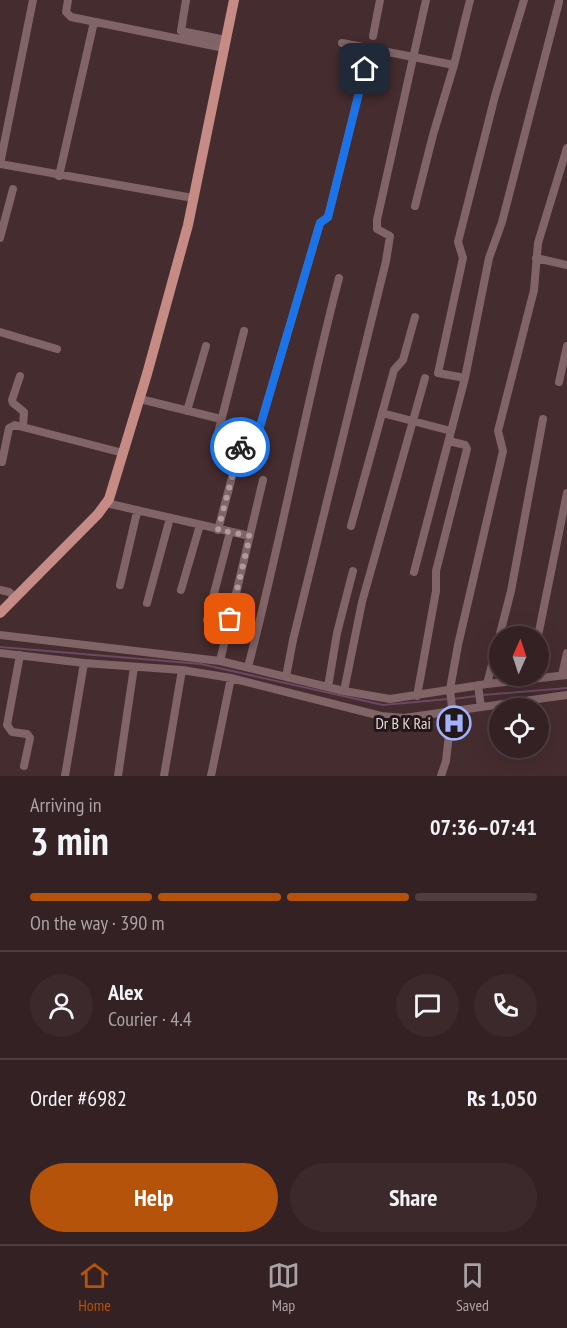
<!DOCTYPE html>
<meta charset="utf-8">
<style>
:root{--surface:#342123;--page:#3c292b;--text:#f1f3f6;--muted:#a9a3a6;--line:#4e3e41;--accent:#b45309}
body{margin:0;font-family:"PT Sans Narrow",sans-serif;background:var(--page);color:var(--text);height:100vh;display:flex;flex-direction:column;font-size:22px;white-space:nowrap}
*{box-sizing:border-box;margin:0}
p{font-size:20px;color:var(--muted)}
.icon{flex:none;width:33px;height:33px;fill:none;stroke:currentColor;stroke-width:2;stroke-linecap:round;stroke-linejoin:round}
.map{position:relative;height:776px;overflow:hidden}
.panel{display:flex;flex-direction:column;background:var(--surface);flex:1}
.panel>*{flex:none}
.needle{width:39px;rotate:3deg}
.controls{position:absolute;left:489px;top:626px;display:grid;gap:12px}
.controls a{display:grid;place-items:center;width:60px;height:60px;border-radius:50%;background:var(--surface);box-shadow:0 6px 24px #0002,0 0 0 2px var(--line);font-size:30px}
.pin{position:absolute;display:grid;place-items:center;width:51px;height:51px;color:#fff;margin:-26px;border-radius:12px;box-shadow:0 3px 9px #0006}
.courier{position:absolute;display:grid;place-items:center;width:60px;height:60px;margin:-30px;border:4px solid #1a73e8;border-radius:50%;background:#fff;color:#222;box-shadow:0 2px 8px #0007}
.summary em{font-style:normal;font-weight:700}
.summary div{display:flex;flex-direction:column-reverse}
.summary{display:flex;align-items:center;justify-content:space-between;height:102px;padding:0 30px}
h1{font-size:39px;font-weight:700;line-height:45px}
.bar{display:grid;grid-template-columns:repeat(4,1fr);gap:9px 6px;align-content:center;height:72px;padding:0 30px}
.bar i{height:8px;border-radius:4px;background:var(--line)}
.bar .current{background:var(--accent)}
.bar p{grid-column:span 4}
.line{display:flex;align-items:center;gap:15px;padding:0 30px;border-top:2px solid var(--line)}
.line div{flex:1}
.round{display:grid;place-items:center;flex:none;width:63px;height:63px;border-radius:32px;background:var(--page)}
.primary-button{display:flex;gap:12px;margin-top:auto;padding:12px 30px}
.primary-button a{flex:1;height:69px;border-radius:36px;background:var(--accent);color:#fff;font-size:24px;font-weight:700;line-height:69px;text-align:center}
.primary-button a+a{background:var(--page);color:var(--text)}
.tabs{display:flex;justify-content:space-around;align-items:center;height:84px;border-top:2px solid var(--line);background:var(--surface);font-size:16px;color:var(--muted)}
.tabs a{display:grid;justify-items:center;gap:3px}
.tabs .current{color:var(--accent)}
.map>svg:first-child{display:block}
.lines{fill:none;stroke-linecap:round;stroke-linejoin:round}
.stream{stroke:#6b4864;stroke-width:2}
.minor{stroke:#806467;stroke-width:8}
.major{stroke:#c58b84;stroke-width:10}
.done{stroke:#af9b9e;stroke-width:6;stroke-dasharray:0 10.8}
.route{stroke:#1a73e8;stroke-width:8}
.labels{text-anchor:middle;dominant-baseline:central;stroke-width:6;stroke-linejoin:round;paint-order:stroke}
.poi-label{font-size:16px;fill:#e8d7d9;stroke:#231819;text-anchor:end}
</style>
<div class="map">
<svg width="567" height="776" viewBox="0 0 567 776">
<rect width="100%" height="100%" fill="#452c2f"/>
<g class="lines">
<path class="stream" d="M0,647L201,664L383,705L448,699
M483,695L567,688
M453,699L477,696"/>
<path class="minor" d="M68,0L66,12L71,17L224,48
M186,0L181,31L226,40
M373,36L380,0
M342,43L454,65L470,0
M0,164L193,198
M0,164L33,0
M59,176L94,22
M415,206L433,135L454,65
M0,238L13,189
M536,258L567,265
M244,331L217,437L249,444L256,440L320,223L328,217L370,48
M0,332L57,349
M20,376L12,400L13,403L24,412L23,427
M465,378L438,373L463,258L458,242L495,96L524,0
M559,382L567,346
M140,399L221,419
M187,411L206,346
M382,413L451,431
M2,462L9,428L15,425L123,453
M106,503L250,536
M351,526L394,370L403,360L415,317
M218,530L241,443
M414,572L465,378L489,258L502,222L559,2
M120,585L137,512
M0,590L9,592L16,598
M181,590L200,525
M147,603L170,518
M207,620L230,532
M0,635L220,661L344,691L390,699L487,684L567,675
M538,636L567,493
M0,653L84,663L182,670L231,678L381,716L404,718L567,695
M20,655L7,725L12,732L27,734L30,738L24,766
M220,661L263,480
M248,667C282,538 305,407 339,278
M562,675L567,653
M286,677L293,640L386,261L390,236L377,229V220L426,0
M487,684L511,591L543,419
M478,685L481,707
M328,687L337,633L353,571
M344,691L362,602L425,378
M417,696L436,591V571L467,449L465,445L449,441
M65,776L84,663
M118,776L134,667
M164,776L182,670
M211,776L231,678
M441,776L446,761L452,708L450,689L458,645L503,451L498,431L534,290L538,243L567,148"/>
<path class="major" d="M0,613L98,514L109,499L147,374L188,225L234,0"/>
</g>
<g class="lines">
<path class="done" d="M230,619L250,536L218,530L240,447"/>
<path class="route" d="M240,447L241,443L252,444L256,440L320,223L328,217L365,69"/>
</g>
<defs>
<g id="hospital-ring" transform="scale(1.725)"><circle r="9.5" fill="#231819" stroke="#a2b2fd" stroke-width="1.5"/><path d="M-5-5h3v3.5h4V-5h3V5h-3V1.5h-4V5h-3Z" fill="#a2b2fd"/></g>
</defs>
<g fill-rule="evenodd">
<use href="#hospital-ring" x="454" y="723"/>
</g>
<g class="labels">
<g class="poi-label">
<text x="431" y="723">Dr B K Rai</text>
</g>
</g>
</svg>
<div class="controls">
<a><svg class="needle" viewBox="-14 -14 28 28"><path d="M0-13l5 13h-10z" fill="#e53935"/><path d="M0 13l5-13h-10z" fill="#a9a3a6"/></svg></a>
<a><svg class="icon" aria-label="locate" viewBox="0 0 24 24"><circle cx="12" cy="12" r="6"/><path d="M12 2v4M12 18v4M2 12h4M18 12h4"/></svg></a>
</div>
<div class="pin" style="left:230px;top:619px;background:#ea580c"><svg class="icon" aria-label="bag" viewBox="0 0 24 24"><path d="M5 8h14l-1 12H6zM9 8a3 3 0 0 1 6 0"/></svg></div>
<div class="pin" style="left:365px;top:69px;background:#1f2937"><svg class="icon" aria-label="home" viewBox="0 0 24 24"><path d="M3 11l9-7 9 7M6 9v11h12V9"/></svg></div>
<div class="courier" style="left:240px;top:447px"><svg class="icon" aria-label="bike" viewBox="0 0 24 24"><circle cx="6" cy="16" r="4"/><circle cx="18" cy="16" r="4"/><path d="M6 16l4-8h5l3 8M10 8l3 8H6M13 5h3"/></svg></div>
</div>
<section class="panel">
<div class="summary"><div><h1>3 min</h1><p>Arriving in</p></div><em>07:36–07:41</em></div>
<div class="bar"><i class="current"></i><i class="current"></i><i class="current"></i><i></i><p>On the way · 390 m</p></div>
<div class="line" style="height:108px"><a class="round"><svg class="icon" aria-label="person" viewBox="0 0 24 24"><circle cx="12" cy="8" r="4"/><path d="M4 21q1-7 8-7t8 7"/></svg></a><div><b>Alex</b><p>Courier · 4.4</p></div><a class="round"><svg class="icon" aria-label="chat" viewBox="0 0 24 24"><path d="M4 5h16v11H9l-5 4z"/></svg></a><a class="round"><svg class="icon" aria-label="phone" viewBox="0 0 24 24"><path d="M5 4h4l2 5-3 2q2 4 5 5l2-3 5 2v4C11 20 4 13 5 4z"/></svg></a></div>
<div class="line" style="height:78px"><div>Order #6982</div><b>Rs 1,050</b></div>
<div class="primary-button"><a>Help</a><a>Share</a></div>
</section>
<nav class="tabs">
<a class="current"><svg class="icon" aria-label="home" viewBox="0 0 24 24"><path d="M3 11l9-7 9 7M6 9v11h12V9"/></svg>Home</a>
<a><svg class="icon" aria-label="map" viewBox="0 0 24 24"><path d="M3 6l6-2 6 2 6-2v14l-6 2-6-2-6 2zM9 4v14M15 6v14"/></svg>Map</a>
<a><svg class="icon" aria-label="saved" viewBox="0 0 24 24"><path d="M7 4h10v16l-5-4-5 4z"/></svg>Saved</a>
</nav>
